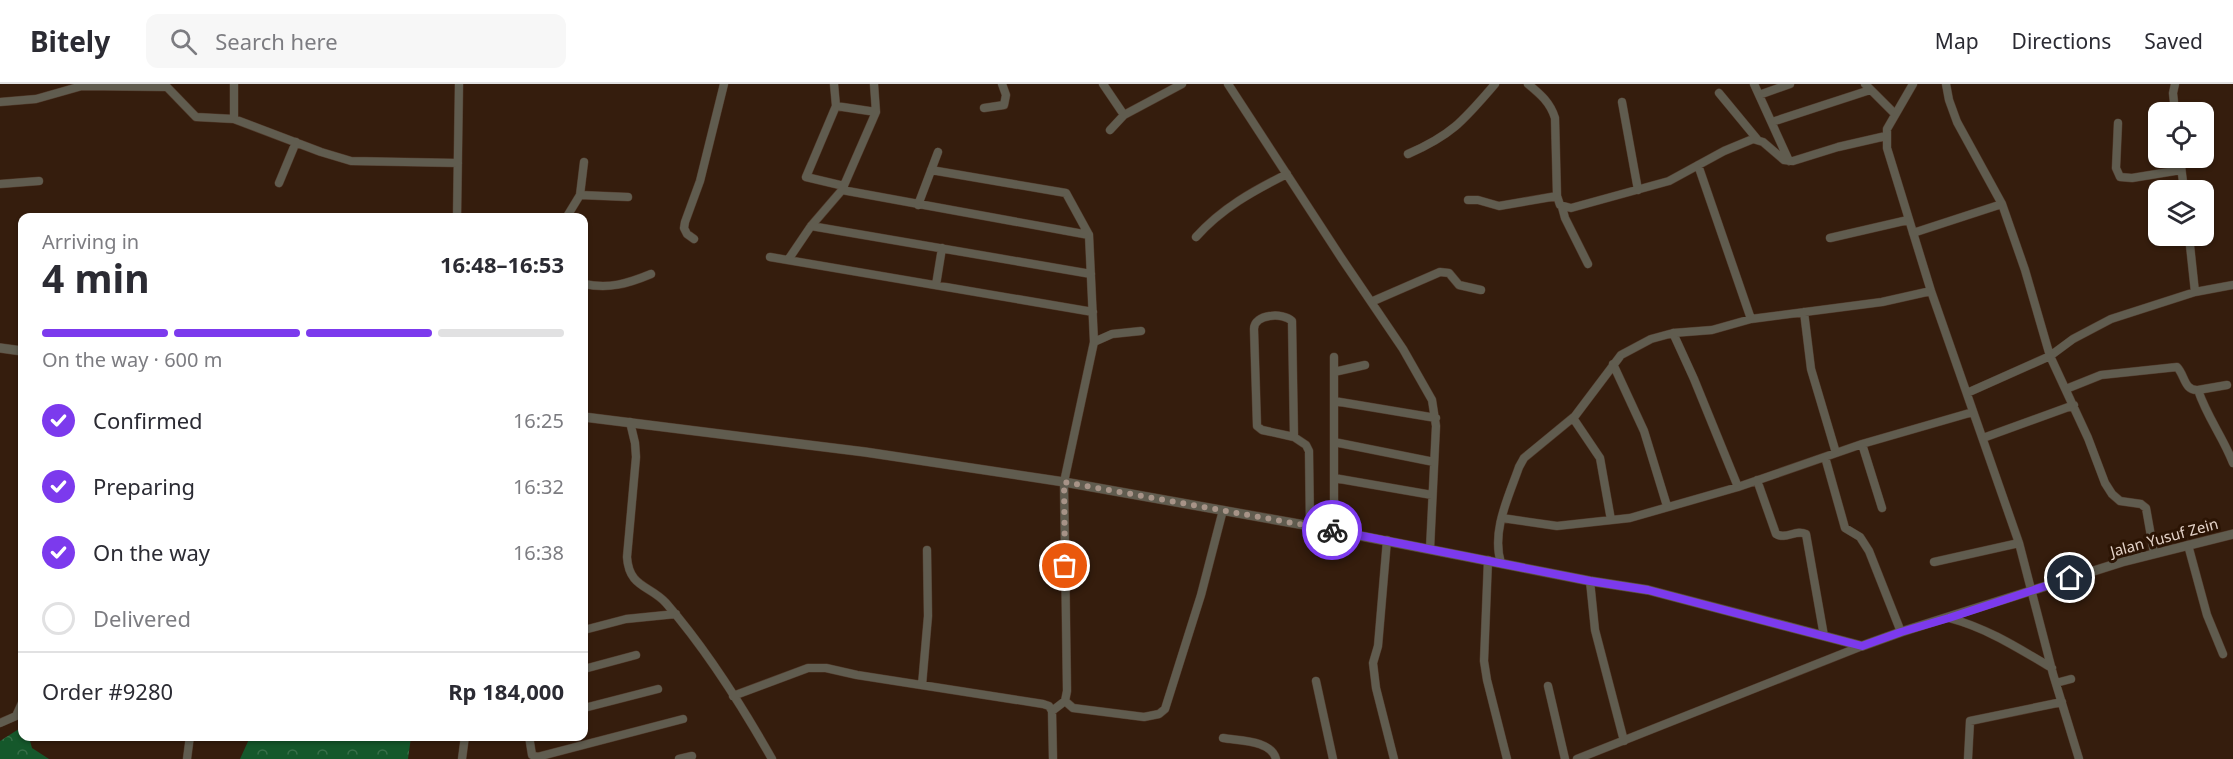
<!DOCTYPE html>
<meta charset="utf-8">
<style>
:root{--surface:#fff;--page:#f7f7f7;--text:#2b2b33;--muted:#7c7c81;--line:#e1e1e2;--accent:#7c3aed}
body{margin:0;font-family:"Noto Sans",sans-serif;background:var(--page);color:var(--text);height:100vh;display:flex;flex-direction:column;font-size:22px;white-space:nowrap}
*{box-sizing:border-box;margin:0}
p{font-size:20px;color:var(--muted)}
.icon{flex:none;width:33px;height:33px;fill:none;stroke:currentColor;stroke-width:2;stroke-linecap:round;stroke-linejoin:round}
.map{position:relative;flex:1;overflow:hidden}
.details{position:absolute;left:18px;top:129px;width:570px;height:528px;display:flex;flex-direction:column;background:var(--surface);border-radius:12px;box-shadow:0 2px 4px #0004}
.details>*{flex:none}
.fabs{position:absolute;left:2148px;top:18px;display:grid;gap:12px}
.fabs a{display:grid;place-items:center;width:66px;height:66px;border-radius:12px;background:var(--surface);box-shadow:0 2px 4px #0004;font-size:30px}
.pin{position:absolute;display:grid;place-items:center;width:51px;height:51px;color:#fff;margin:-26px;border:3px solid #fff;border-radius:50%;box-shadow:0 2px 6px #0007}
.courier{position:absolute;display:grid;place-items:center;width:60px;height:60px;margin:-30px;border:4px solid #7c3aed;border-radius:50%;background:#fff;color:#222;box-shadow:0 2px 8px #0007}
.overview em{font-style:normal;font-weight:700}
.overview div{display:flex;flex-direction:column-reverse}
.overview{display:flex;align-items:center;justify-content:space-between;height:102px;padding:0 24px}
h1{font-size:39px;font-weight:700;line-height:45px}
.bar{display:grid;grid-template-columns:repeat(4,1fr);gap:9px 6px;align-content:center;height:72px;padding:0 24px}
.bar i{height:8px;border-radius:4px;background:var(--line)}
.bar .on{background:var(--accent)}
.bar p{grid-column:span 4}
.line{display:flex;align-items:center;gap:15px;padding:0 24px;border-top:2px solid var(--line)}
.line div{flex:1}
ol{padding:0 24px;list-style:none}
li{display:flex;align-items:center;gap:18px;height:66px}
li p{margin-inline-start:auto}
li .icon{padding:6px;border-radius:50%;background:var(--accent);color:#fff;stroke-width:4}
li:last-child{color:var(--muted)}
li i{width:33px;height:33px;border:3px solid var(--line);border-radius:50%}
header{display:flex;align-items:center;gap:36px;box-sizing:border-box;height:84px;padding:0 30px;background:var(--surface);border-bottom:2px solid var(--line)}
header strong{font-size:28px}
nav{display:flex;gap:33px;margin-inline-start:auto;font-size:21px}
.search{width:420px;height:54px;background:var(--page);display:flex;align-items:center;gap:15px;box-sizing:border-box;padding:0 21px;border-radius:12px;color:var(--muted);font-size:22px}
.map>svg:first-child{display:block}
.forest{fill:url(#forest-crowns)}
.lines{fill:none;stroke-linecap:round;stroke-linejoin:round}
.minor-casing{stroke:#513a2b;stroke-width:9}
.tertiary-casing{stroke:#513a2b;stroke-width:10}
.minor{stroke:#605c4f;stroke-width:8}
.tertiary{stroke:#605c4f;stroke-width:9}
.done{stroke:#a79387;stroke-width:6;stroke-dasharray:0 10.8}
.route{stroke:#7c3aed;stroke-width:8}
.labels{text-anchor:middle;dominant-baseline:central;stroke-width:6;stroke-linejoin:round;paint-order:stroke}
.street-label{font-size:15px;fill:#e4d3c9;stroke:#2b1404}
</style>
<header>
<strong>Bitely</strong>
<div class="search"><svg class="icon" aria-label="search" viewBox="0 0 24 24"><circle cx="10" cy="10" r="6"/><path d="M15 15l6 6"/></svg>Search here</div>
<nav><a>Map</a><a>Directions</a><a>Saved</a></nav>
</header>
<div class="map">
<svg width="2233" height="675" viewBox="0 0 2233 675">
<defs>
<pattern id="forest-crowns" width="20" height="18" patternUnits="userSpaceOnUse" patternTransform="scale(1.5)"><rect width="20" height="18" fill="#15582b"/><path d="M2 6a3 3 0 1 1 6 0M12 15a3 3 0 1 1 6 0" fill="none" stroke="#376f48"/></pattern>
</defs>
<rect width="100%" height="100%" fill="#351d0d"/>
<path class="forest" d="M22,643V652L29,653L32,664L49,675H0V657Z
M250,653V652L411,653L408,675H240Z"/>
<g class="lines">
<g class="minor-casing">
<path id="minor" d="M234,0V35
M834,0L836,22L806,93L844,102
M1103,0L1124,31
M1228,0L1342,175L1403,265L1432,316L1436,342L1430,465
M1528,0C1540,10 1550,18 1555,34L1557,112L1560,121L1571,124L1669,97L1724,67L1753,55L1763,58L1784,76L1793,77L1838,63L1886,52
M1754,0L1789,77
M1865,0L1895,30
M1913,0L1887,45V64L1931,207L2019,459L2053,590L2079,675
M1946,0L1949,16L1957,38L2002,120L2025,186L2050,272L2088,354L2105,399L2112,410L2120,417L2141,420L2146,424L2154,469
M2175,0L2173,9L2175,28
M1719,9L1757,55
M1759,11L1790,0
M0,18L36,15L82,2L167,3L196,33L234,35L321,68L351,77L458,79
M1622,18L1638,106
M836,22L876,28
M984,24L1004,21L1006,11L1002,0
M1772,38L1870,6
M2118,39L2116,84L2120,93L2132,94L2181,86
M1110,46L1124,31L1182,0
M1408,70C1452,51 1464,36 1495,0
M2180,74L2184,106
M1698,81L1751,235
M931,86L1066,109L1089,151L1094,258L1064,398L1067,607L1065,617L1052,627L1053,675
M279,99L296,58
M0,100L39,97
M842,106L1089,151
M580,111L628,113
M1468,116H1478L1499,122L1557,112
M918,121L938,68
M1562,123L1565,134L1588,180
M457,134L459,0
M566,134L580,111L584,78
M811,142L1091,190
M1913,149L2002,120
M2189,152L2195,208
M1196,153C1222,124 1253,107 1287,90
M1830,154L1908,136
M694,155L687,150L684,144L685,138L700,97L724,0
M770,173L1093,228
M788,176L811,142L842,106L876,28L874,0
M584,200C609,205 627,200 651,190
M936,201L942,164
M1371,218L1440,188L1449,189L1459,201L1481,206
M1804,228L1811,285L1836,369
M1673,249L1694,295L1738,403
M1094,258L1112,250L1141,247
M1334,273V446
M1613,280L1644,347L1667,422
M1334,288L1365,281
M2066,305L2101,291L2177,283C2185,291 2184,307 2198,306C2207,333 2223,353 2233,379
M2198,306L2227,301
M1967,309L2050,272L2073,255L2111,235L2195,208L2233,201
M1334,317L1436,334
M1573,334L1600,374L1611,436
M630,338L635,359L636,373L627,473C629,504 650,501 666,519C706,565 742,622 772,675
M1294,353L1262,346L1257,342L1254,245C1254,230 1283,228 1292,237L1294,353L1306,361L1309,367L1310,442
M1983,354L2074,321
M1334,358L1434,378
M1862,360L1882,424
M1825,373L1845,444L1860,453L1869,467L1901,548
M1334,394L1432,411
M1757,396L1776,450C1786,456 1796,445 1806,450L1824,552
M1502,434L1557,442L1630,434L1738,403L1862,360L1973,328
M1387,456L1378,562L1373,579L1376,604L1394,675
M2188,461L2207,531L2223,570
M1488,476L1484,577L1487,596L1507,675
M1934,478L2019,459
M1501,479C1491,447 1509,412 1519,383L1524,374L1575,332L1621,271L1651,255L1673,249L1712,246L1751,235L1882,218L1931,207
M1590,497L1595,546L1624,657
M1949,534C1987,544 2018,564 2052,584
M584,546L626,535L676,530
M584,585L636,571
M1316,597L1333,675
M2056,599L2071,595
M922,601L928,532L927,466
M1548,602L1565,675
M733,612L808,584H826L857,591L1043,620L1049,622L1052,627
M1065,617L1073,624L1144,633L1159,630L1165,625L1201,511L1223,426
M584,624L658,605
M0,639L16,632L22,619
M529,652L532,671L537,673L683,635
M1223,654C1240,657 1271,656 1276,675
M187,675L190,652
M462,675L465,652
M679,675L692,672
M1577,675L1862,562
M1968,675L1970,637L2062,618"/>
</g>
<g class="tertiary-casing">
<path id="tertiary" d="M0,264L22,267
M584,333L865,368L1064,398L1310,442L1590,497L1648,506L1862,562L1901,548L2122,478L2233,450"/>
</g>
<use href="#minor" class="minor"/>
<use href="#tertiary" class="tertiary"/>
</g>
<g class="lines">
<path class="done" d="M1065,482L1064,398L1332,446"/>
<path class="route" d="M1332,446L1590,497L1648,506L1862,562L1901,548L1949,534L2070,494"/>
</g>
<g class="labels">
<g class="street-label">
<text transform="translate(2164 453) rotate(-15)">Jalan Yusuf Zein</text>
</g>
</g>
</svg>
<div class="fabs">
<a><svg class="icon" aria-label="locate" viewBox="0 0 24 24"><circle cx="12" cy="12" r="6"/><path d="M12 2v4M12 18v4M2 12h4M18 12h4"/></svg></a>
<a><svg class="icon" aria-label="layers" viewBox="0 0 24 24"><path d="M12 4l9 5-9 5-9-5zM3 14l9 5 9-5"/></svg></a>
</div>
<div class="pin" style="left:1065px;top:482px;background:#ea580c"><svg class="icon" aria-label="bag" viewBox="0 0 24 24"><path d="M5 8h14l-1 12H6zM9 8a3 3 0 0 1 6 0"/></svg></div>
<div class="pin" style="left:2070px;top:494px;background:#1f2937"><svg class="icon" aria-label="home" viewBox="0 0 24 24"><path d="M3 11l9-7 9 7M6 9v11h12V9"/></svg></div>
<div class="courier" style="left:1332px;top:446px"><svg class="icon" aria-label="bike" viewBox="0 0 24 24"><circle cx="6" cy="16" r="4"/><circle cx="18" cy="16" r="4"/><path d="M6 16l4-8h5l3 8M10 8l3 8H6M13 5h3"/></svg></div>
<section class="details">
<div class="overview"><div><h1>4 min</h1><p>Arriving in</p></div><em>16:48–16:53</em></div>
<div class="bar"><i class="on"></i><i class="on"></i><i class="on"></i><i></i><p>On the way · 600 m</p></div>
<ol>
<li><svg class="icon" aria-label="check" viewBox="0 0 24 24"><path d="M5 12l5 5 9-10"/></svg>Confirmed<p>16:25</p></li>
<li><svg class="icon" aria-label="check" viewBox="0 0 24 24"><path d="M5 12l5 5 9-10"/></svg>Preparing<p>16:32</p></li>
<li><svg class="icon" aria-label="check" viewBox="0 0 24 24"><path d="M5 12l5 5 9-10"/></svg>On the way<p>16:38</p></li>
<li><i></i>Delivered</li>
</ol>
<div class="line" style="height:78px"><div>Order #9280</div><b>Rp 184,000</b></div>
</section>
</div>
